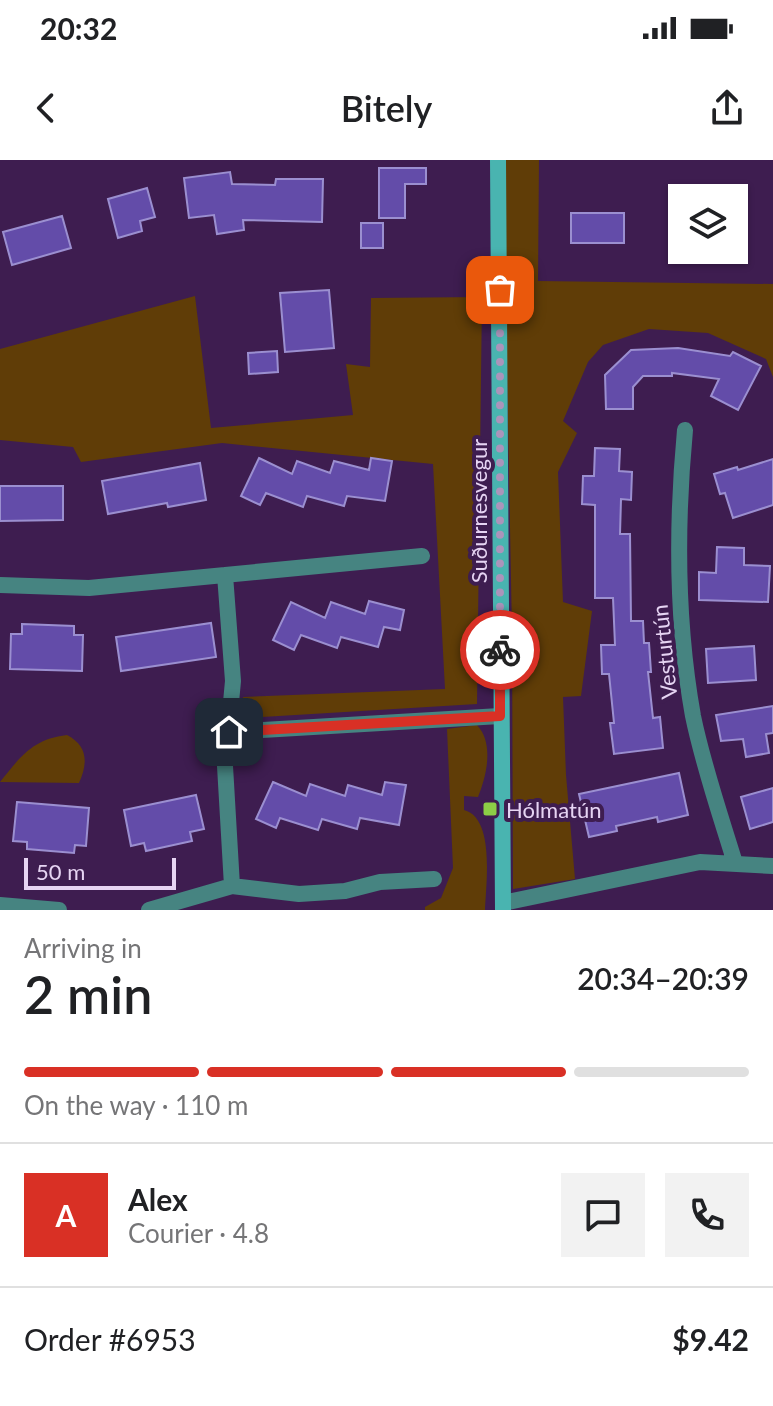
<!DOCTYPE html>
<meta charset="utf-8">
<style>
:root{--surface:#fff;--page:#f2f2f2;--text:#202124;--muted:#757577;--line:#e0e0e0;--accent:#d93025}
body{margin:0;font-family:Lato,sans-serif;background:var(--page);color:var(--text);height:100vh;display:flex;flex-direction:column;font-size:30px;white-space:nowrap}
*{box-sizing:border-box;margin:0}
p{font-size:26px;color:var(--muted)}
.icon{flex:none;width:44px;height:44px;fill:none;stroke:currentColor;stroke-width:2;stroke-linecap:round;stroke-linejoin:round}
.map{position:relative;height:750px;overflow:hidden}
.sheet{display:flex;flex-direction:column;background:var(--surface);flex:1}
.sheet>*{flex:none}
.controls{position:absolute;left:668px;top:24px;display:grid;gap:16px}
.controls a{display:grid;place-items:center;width:80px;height:80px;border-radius:0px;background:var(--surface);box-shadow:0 2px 6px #0004;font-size:40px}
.scale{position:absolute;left:24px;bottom:20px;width:152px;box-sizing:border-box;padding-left:8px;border:4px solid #e6d4f3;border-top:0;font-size:22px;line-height:28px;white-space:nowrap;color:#e6d4f3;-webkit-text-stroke:6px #3e1d50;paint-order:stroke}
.pin{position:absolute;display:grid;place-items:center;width:68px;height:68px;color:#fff;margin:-34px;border-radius:16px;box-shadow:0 4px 12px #0006}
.courier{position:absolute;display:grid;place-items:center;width:80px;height:80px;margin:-40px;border:6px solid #d93025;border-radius:50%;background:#fff;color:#222;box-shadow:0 2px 10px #0007}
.overview em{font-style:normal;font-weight:600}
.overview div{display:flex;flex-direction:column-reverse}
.overview{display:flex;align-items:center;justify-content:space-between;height:136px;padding:0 24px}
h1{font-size:52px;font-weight:600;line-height:60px}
.bar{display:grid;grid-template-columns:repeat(4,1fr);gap:12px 8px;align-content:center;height:96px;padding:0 24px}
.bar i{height:10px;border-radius:6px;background:var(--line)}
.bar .active{background:var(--accent)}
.bar p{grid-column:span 4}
.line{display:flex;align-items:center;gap:20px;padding:0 24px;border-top:2px solid var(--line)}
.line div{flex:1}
.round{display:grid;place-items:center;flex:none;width:84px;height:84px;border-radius:0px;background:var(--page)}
.status{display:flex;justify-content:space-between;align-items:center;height:56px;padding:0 40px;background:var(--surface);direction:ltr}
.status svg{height:22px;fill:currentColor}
header{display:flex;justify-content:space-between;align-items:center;height:104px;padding:0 24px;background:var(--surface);font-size:36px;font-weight:600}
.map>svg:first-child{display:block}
.green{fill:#603d07}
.building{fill:#634ca9;stroke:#9b8fd0;stroke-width:2}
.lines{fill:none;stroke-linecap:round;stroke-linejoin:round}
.street{stroke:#468481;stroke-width:16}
.secondary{stroke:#49b4b0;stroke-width:16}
.done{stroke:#ab94ba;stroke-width:8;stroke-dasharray:0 14.4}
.route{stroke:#d93025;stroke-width:10}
.poi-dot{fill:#8cce46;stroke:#3e1d50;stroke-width:3}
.labels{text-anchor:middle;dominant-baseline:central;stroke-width:8;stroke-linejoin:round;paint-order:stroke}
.street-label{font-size:22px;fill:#e6d4f3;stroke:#3e1d50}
.poi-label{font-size:22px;fill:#e6d4f3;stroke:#3e1d50;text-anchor:start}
</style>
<div class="status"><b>20:32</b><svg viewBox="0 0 49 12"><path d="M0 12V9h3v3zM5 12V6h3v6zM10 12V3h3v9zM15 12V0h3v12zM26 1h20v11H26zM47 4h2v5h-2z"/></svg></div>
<header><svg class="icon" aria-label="back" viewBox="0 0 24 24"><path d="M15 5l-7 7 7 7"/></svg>Bitely<svg class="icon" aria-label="share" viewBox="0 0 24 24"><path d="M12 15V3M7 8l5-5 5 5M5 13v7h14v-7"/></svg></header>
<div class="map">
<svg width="773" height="750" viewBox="0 0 773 750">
<rect width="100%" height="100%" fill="#3e1d50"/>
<path class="green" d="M503,0H539L538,121L773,124V217L766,199L708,173L649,169L603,185L588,202L563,261L577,273L558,312L563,442L592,451L581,536L563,537L566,615L575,719L513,729L512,472Z
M195,136L211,268L353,255L346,204L370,207L371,138L482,137L477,544L245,558L243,537L445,529L433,304L222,283L81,302L73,287L0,280V189Z
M477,565C494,583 487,615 478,637L464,636V650C495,658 486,723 485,750H425V747L441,738L453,708L447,569Z
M67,575C88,586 88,603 79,623L0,622C21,596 33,579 67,575Z"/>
<path class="building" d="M379,8H426V24H405V58H379Z
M230,12L232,24L275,25L276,19H323L322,62L243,60L244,70L217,74L214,55L189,58L184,18Z
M147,28L155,57L140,61L142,71L118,78L108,39Z
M571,53H624V83H571Z
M62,56L71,88L12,105L3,72Z
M361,63H383V88H361Z
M329,130L334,188L285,192L280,133Z
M678,188L730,196L733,192L761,206L738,250L711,236L719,219L672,213V216H643L633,227V249H606L605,215L631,190Z
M277,191L278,212L249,214L248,193Z
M595,288L620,289L619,311L632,312L631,340L621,339L620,374H630L631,461H643L644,483H649L651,512H648L653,558L660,557L663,588L614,594L610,563H614L609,514H602L601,485H615L613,438H595V345L582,344L583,316H594Z
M259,298L292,314L297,301L330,313L334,301L369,310L371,298L392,301L385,341L347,336L344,346L307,336L303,347L266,333L260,345L241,336Z
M773,299V345L733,358L725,333L720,334L714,314L737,307L738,310Z
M200,303L206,340L168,347L167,343L108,354L102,321Z
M0,326H63V360L0,361Z
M717,387L744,388V405L770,406L768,442L699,440V412L716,413Z
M369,441L404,450L400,470L384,467L378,487L341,477L337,488L301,475L294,490L273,480L291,442L325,458L331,442L365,454Z
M211,463L216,497L121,511L116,477Z
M22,464L74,466V475H83L82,511L10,509L11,474H22Z
M754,486L756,520L708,523L706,489Z
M773,546V573L766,574L769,593L746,597L743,579L721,581L716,555Z
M679,613L688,655L658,662L657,657L616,666L617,671L589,677L579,634Z
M273,622L306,636L310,624L345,636L348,625L382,635L385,622L406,625L399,665L360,658L357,669L322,659L318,670L280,658L276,668L256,659Z
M773,628V662L750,669L741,637Z
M196,635L204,669L190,672L192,681L146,691L144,683L131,686L124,650Z
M17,642L89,648L86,686L75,685L74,693L27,689V682L13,681Z"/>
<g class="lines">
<path class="street" d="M685,270C676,366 676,461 693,556C703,605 720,654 735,703
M225,415L233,521L225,606L232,726
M0,425L89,428L422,396
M229,572L500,556
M503,743L700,702L773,706
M0,745L59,750
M149,750L232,726L299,734L345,731L380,722L434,719"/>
<path class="secondary" d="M498,0L503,750"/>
</g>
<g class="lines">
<path class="done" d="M500,490V130"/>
<path class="route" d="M229,572L500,556V490"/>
</g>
<rect class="poi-dot" x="482" y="641" width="16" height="16" rx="4"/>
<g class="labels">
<g class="street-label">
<text transform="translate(478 351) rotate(-90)">Suðurnesvegur</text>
<text transform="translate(664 492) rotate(-96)">Vesturtún</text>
</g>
<g class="poi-label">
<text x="506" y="649">Hólmatún</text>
</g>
</g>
</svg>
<div class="controls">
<a><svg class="icon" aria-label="layers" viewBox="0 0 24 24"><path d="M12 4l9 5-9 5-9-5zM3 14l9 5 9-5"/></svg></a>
</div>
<div class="scale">50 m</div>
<div class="pin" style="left:500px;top:130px;background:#ea580c"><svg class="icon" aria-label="bag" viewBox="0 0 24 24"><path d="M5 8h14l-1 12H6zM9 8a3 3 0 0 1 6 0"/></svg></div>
<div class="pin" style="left:229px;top:572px;background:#1f2937"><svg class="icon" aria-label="home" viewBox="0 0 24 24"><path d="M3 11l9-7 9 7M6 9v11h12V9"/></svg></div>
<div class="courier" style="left:500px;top:490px"><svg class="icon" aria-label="bike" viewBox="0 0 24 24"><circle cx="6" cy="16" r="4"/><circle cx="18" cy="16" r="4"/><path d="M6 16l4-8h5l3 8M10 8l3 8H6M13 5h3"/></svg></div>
</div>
<section class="sheet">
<div class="overview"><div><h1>2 min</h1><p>Arriving in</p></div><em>20:34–20:39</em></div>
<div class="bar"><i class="active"></i><i class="active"></i><i class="active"></i><i></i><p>On the way · 110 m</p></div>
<div class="line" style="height:144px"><b class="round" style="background:var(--accent);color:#fff">A</b><div><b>Alex</b><p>Courier · 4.8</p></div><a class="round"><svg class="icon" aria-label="chat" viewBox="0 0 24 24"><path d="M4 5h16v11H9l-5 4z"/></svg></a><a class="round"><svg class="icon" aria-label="phone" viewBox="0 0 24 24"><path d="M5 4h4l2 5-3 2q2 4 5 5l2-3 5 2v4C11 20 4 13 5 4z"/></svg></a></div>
<div class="line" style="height:104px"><div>Order #6953</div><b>$9.42</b></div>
</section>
